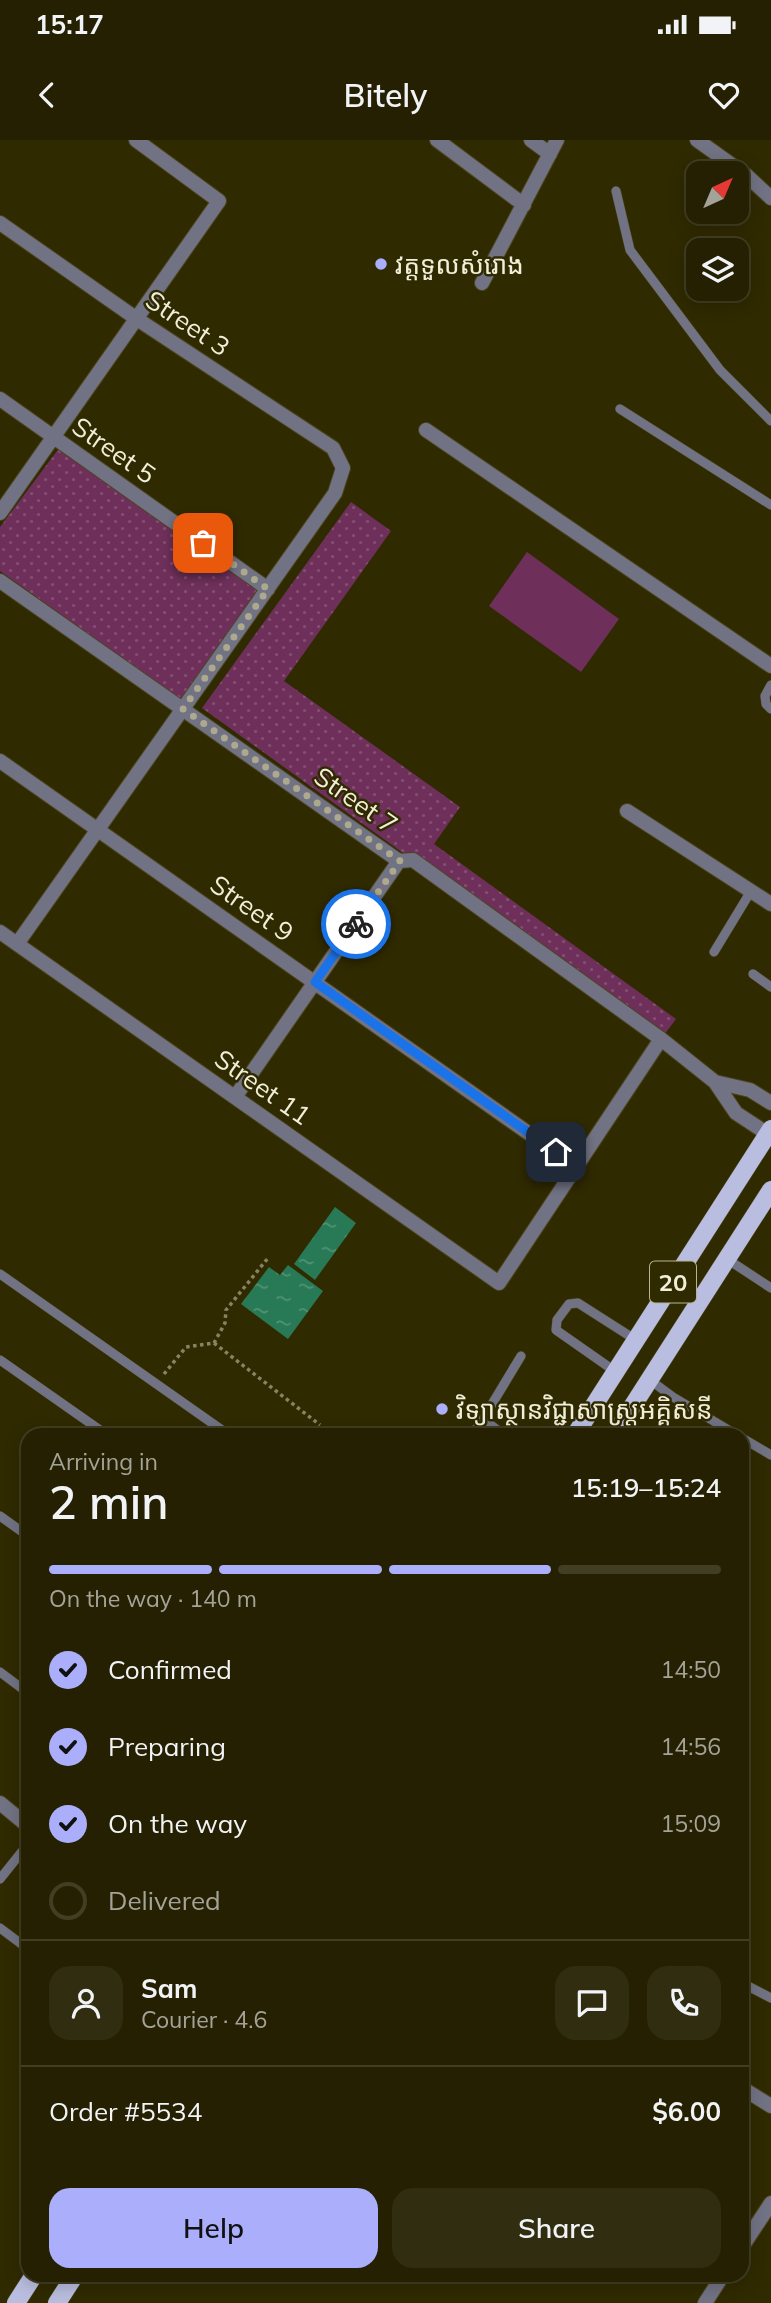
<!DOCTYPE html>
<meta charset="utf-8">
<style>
:root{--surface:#242001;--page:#302d10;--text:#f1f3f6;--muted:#a3a399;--line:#413e23;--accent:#abaffb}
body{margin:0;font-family:Mulish,"Noto Sans Khmer",sans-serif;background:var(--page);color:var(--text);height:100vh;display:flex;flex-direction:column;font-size:26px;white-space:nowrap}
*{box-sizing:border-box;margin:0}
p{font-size:23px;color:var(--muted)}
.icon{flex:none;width:38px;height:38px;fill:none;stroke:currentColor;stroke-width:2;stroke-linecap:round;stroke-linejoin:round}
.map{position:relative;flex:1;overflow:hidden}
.panel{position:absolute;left:21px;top:1288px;width:728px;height:854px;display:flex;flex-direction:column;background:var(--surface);border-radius:21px;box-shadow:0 4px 18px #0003,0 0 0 2px var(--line)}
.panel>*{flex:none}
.needle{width:46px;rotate:44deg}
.buttons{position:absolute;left:686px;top:21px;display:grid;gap:14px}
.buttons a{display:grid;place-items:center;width:63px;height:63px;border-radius:14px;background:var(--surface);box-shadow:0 4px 18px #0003,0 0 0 2px var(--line);font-size:35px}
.pin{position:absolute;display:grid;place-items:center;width:60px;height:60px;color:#fff;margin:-30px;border-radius:14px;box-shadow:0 4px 10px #0006}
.courier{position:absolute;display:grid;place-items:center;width:70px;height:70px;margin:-35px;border:5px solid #1a73e8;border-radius:50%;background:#fff;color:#222;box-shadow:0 2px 9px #0007}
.headline em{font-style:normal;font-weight:600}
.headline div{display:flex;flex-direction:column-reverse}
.headline{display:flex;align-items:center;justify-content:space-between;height:119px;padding:0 28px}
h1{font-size:46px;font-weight:600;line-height:52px}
.bar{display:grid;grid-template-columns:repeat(4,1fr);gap:10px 7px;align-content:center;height:84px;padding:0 28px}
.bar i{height:9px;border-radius:5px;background:var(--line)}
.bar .current{background:var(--accent)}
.bar p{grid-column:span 4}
.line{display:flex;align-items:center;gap:18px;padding:0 28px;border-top:2px solid var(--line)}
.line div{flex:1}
.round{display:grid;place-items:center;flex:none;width:74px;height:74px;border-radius:21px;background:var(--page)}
ol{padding:0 28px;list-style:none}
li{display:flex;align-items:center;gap:21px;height:77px}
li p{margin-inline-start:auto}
li .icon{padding:7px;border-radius:50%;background:var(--accent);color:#111;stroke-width:4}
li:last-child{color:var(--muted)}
li i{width:38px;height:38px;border:4px solid var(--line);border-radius:50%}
.button{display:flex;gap:14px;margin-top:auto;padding:14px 28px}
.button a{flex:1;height:80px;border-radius:21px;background:var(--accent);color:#111;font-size:28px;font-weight:600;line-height:80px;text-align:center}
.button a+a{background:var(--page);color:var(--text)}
.status{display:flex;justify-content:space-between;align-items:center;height:49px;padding:0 35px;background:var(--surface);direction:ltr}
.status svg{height:19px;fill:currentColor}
header{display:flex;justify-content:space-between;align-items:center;height:91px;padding:0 28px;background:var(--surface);font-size:32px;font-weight:600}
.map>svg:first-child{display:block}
.green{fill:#6e305a}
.park{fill:url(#park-dots)}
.water{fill:url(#water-ripples)}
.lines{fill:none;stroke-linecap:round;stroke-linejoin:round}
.lane-casing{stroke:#4b451f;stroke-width:10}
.street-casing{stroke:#4b451f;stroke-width:16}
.primary-casing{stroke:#4b451f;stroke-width:19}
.path{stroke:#878363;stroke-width:3.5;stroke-dasharray:3.5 3.5;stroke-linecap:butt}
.lane{stroke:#717384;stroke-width:9}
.street{stroke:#717384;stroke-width:14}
.primary{stroke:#b9bddf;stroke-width:18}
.done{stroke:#ada98d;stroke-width:7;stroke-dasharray:0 12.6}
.route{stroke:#1a73e8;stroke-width:9}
.poi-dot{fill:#abaffb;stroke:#302a01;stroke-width:2.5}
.labels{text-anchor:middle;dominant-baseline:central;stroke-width:5;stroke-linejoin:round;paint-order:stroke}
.shield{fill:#302a01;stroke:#b7b398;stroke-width:2}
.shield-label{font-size:24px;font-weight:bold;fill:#f1eed9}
.poi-label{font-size:26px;fill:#f1eed9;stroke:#302a01;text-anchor:start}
.street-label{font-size:26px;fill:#f1eed9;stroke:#302a01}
</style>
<div class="status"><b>15:17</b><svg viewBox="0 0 49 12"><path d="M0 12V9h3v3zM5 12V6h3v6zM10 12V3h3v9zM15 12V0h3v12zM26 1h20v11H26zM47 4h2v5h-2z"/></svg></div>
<header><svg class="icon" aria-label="back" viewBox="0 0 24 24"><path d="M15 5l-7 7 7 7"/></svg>Bitely<svg class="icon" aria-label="heart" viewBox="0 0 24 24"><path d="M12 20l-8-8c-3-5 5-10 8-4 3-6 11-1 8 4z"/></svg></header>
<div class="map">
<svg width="771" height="2163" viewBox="0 0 771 2163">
<defs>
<pattern id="park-dots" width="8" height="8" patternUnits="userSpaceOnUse" patternTransform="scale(1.75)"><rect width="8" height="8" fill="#6e305a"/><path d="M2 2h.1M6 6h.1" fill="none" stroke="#834e71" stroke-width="1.8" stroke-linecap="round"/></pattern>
<pattern id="water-ripples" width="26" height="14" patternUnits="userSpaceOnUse" patternTransform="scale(1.75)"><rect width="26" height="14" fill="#287955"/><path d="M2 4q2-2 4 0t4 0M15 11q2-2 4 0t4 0" fill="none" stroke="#529375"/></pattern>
</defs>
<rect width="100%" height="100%" fill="#302a01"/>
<path class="green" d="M527,412L619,479L581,532L489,466Z"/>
<path class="park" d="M60,307L260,451L181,560L0,431V387Z
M351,362L391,391L284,541L460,667L434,704L676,879L661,899L202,568Z"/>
<path class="water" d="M335,1067L356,1083L315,1140L294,1124Z
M288,1125L323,1151L288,1199L241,1164L269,1127L280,1135Z"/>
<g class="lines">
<g class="lane-casing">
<path id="lane" d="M616,51L630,110L720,230L771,281
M620,269L771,365
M771,545L765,556L766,564L771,569
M714,812L751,751
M753,834L771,847
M727,1119L771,1148
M0,1134L229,1295
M0,1220L107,1295
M616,1232L556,1190L557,1180L569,1164L578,1163L636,1200
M650,1240L673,1257L737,1295
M472,1295L483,1279
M504,1295L483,1279L521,1216
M742,1298L771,1315
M0,1376L28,1396
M0,1532L28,1553
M0,1739L28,1704
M0,1788L28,1809
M742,1843L771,1858"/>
</g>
<g class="street-casing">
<path id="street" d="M437,0L524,65
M531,0L550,14
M697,0L746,35L771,58
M0,83L137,179L333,308L343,328L335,353L17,804
M482,143L557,0
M0,259L268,449
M426,290L771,526
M0,373L219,61L136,0
M0,441L399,721L413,720L661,899L715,942L736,973L771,996
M0,621L578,1028
M627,671L771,764
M0,792L499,1143L661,899
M715,942L750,950L771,963
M235,957L399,721
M0,1663L28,1686
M742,1948L771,1966
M742,2107L771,2063
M705,2163L723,2135"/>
</g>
<g class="primary-casing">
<path id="primary" d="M575,1295L771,989
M614,1295L771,1050
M16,2163L34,2135
M57,2163L75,2135"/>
</g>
<path class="path" d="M214,1203L320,1285
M164,1234L186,1207L214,1203L225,1183L226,1170L268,1118"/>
<use href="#lane" class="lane"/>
<use href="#street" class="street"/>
<use href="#primary" class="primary"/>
</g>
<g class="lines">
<path class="done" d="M203,403L268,449L183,569L400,721L356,784"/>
<path class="route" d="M356,784L315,842L556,1012"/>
</g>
<g class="poi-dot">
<circle cx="381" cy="124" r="7"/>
<circle cx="442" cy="1269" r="7"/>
</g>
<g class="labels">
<rect class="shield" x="650" y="1121.5" width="46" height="41" rx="5"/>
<g class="shield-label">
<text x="673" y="1142">20</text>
</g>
<g class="poi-label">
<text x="395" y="124">វត្តទួលសំរោង</text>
<text x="456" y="1269">វិទ្យាស្ថានវិជ្ជាសាស្រ្តអគ្គិសនី</text>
</g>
<g class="street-label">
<text transform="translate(188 183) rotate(34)">Street 3</text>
<text transform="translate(114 310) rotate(35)">Street 5</text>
<text transform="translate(356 660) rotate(35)">Street 7</text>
<text transform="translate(252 768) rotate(35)">Street 9</text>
<text transform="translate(263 947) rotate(35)">Street 11</text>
</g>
</g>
</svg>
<div class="buttons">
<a><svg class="needle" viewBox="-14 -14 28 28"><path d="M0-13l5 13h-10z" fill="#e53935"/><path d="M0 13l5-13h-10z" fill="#a3a399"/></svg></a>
<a><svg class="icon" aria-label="layers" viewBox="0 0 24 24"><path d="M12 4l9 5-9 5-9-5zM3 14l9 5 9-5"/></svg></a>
</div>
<div class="pin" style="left:203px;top:403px;background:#ea580c"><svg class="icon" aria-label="bag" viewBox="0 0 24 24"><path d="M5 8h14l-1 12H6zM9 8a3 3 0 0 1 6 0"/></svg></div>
<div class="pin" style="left:556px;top:1012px;background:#1f2937"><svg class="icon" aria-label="home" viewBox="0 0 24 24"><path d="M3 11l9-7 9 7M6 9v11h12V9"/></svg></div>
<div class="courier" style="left:356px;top:784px"><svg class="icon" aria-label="bike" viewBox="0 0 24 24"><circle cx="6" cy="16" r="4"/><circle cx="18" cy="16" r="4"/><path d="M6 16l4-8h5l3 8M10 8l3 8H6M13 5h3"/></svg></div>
<section class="panel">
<div class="headline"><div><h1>2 min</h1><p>Arriving in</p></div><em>15:19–15:24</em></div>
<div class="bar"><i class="current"></i><i class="current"></i><i class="current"></i><i></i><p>On the way · 140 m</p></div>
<ol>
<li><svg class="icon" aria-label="check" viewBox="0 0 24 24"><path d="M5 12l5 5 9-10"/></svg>Confirmed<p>14:50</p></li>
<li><svg class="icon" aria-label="check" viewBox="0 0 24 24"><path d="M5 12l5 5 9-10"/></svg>Preparing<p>14:56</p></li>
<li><svg class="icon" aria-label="check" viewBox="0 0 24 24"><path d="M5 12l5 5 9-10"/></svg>On the way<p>15:09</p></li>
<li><i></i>Delivered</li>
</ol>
<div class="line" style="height:126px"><a class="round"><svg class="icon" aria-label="person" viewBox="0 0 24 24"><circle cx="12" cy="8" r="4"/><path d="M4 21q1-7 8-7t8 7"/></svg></a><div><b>Sam</b><p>Courier · 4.6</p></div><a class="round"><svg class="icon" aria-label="chat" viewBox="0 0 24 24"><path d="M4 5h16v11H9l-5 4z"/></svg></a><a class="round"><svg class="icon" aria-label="phone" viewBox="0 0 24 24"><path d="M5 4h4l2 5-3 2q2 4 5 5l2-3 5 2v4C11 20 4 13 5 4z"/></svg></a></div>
<div class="line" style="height:91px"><div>Order #5534</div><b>$6.00</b></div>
<div class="button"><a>Help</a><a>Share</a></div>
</section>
</div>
